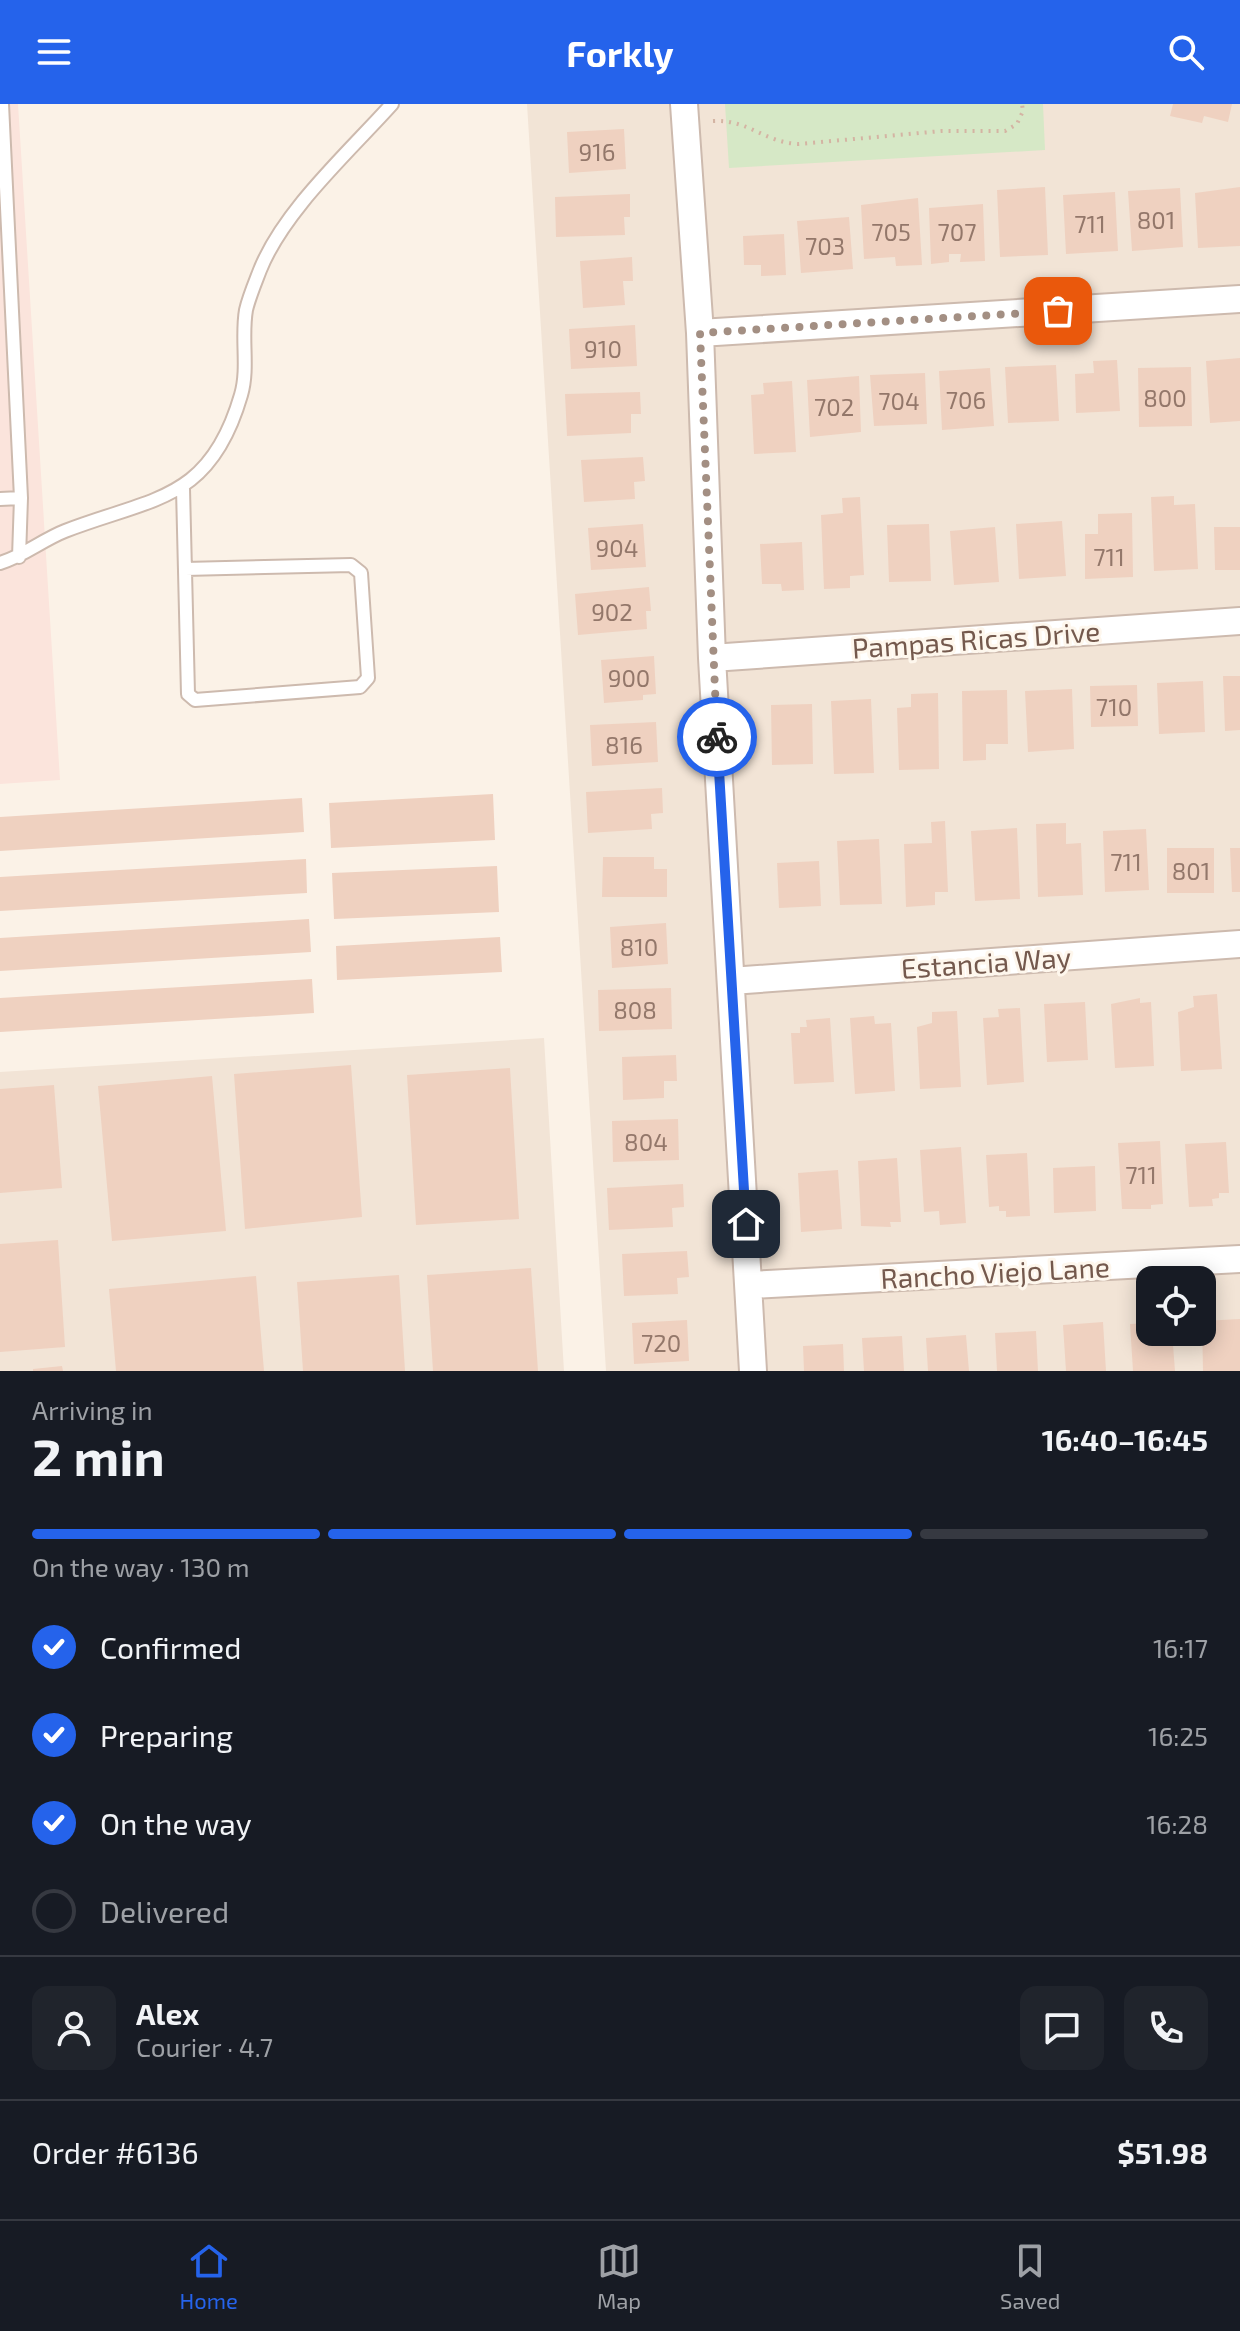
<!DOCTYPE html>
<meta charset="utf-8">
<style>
:root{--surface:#171b24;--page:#20242c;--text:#f1f3f6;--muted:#9ea1a6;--line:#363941;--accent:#2563eb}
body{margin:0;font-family:"Exo 2",sans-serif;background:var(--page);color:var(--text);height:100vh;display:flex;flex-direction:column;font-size:30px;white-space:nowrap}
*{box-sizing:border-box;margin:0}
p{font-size:26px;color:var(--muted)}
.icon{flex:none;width:44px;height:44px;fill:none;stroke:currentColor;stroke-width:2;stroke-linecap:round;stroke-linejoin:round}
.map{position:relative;height:1267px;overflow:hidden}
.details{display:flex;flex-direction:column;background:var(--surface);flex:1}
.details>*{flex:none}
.fabs{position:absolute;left:1136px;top:1162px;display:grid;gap:16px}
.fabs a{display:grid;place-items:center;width:80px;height:80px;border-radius:16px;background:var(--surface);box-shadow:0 4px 20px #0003;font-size:40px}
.pin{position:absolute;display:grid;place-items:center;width:68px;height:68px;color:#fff;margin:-34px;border-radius:16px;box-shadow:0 4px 12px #0006}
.courier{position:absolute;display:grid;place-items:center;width:80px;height:80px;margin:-40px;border:6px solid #2563eb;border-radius:50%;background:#fff;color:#222;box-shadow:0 2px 10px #0007}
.head em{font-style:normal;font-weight:700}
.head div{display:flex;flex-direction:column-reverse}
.head{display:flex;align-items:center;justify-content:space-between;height:136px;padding:0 32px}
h1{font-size:52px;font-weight:700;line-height:60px}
.bar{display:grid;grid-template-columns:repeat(4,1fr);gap:12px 8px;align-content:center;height:96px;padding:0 32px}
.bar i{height:10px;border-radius:6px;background:var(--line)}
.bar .current{background:var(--accent)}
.bar p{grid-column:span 4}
.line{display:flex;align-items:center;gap:20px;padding:0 32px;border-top:2px solid var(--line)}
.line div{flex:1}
.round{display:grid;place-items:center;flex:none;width:84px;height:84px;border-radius:16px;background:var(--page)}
ol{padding:0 32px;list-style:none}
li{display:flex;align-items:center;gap:24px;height:88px}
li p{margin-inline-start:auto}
li .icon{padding:8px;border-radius:50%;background:var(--accent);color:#fff;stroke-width:4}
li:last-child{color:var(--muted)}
li i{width:44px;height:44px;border:4px solid var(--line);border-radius:50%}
header{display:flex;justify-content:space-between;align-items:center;height:104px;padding:0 32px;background:var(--accent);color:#fff;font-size:36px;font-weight:700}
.dock{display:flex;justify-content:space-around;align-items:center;height:112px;border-top:2px solid var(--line);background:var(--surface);font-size:22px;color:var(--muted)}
.dock a{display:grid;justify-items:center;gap:4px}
.dock .current{color:var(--accent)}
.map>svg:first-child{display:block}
.residential{fill:#f2e4d6;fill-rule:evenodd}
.commercial{fill:#fbe4dc}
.green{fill:#d6e8c6}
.building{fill:#efd1c0}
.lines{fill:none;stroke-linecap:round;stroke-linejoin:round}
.service-casing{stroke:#cdbaae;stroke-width:16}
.minor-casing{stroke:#cdbaae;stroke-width:30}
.path{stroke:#d4b4a3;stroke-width:4;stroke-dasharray:2 6;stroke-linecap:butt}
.service{stroke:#fff;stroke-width:12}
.minor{stroke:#fff;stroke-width:26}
.done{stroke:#a38f83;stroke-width:8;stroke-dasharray:0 14.4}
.route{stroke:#2563eb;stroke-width:10}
.labels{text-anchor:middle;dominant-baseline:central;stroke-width:6;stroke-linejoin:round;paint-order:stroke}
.number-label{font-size:24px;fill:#93776a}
.street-label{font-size:28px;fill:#74594d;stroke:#fef7ed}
</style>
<header><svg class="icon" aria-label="menu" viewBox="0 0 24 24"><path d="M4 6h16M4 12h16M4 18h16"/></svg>Forkly<svg class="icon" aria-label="search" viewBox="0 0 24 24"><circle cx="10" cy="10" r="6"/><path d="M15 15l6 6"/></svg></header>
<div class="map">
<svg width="1240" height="1267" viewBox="0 0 1240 1267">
<rect width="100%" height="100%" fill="#fbf2e7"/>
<path class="residential" d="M527,0H1240V1267H606ZM1150,1176H1202V1228H1150Z
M544,934L564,1267H0V968Z"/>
<path class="commercial" d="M0,0H18L60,676L0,680Z"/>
<path class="green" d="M725,0H1043L1045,46L729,64Z"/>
<path class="building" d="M1173,0H1232L1228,18L1204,12L1202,19L1170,12Z
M624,25L626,65L569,69L567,28Z
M1045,83L1048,151L1000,153L997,86Z
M1240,83V142L1198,144L1195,89Z
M1180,84L1183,143L1132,147L1128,87Z
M1115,88L1118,147L1066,150L1063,91Z
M630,90V113H624L625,131L556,133L555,93Z
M918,94L922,161L896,162L895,153L864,155L861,101Z
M983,100L985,157L960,158L961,150H949V158L931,160L929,104Z
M849,113L853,165L801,169L797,117Z
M784,130L786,171L761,172V161H744L743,132Z
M632,153L633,177H623L625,201L583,204L580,157Z
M635,221L637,262L571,265L569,225Z
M1240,254V317L1210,319L1206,257Z
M1117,256L1120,307L1076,309L1075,270L1094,269L1093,257Z
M1056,261L1059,317L1008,319L1005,263Z
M1191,263L1192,322L1139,323L1138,264Z
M990,264L994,322L942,326L939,267Z
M925,269L927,320L874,322L870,271Z
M859,272L861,328L810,333L807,276Z
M792,277L796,348L754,350L751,291L764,290L763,279Z
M640,288L641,310H631V329L567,332L565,290Z
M643,353L645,377L634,378L635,395L584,398L581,356Z
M1174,392V401L1195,400L1198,465L1154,467L1151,393Z
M860,393L864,471L850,472V484L824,485L821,411L843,409L842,394Z
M1132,409L1133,473L1085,475V430H1098V410Z
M1062,417L1066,472L1019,475L1016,420Z
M643,420L646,463L591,466L588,424Z
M929,420L931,477L889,478L887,421Z
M995,423L999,478L954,481L950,427Z
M1214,423H1240V466H1215Z
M802,438L804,486L782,487L781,480H762L760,440Z
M649,483L651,507H646L647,525L578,531L575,490Z
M654,552L656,590L643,591V596L604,599L601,556Z
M1223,572H1240V626L1225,627Z
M1203,577L1205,628L1159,630L1157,579Z
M1137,581L1138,622L1091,623L1090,582Z
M1072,585L1074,645L1028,648L1025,587Z
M1007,586L1008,640H986V656L963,657L962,587Z
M938,589L939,665L899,666L897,604L911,603V590Z
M871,595L874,669L834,670L831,597Z
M812,600L813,660L772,661L771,601Z
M656,618L658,658L592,662L590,621Z
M662,684L663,709L651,710L652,725L588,729L586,688Z
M493,690L495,736L331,744L329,699Z
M302,694L304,728L0,747V713Z
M945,717L948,788H935V801L906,803L904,740L932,739L931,718Z
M1066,719V740L1081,739L1083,791L1038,793L1036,720Z
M1017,724L1020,795L975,797L971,727Z
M1146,725L1149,786L1105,788L1103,727Z
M879,735L882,800L840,801L837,737Z
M1167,744H1214V789H1167Z
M1230,744H1240V788H1232Z
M603,753H654V765H667V793H602Z
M306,755L307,789L0,807V773Z
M819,757L821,802L779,804L777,759Z
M497,762L499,808L334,815L332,769Z
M309,815L311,848L0,867V834Z
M666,819L668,860L612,864L610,823Z
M500,833L502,868L337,876L336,842Z
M312,875L314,909L0,928V894Z
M671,884L672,925L599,927L598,886Z
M1217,890L1222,965L1181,967L1178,908L1194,903L1193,892Z
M1140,894V899L1151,898L1154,962L1115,964L1111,900Z
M1085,898L1088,956L1047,958L1044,900Z
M1020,904L1024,978L987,981L983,914L999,913L998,905Z
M957,907L961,983L920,985L917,923L932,919V908Z
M874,912L875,920L891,919L895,987L855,990L850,914Z
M830,914L834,978L794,980L791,929H800V923H807L806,916Z
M676,951L677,977H664V994L623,996L622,953Z
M351,961L362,1113L245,1125L234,970Z
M510,964L519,1115L416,1121L407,971Z
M212,972L226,1127L112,1137L98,982Z
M54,981L62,1084L0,1089V985Z
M678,1015L679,1056L613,1058L612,1017Z
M1160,1037L1163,1100L1151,1101V1105H1122L1118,1039Z
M1226,1038L1229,1089H1219V1094L1212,1095L1213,1102L1189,1103L1185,1040Z
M961,1043L966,1119L940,1121L939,1107L924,1108L920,1046Z
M1027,1049L1030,1112L1006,1113V1107H999V1102L989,1103L986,1051Z
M897,1054L901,1118H890L891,1123L861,1122L858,1057Z
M1095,1062L1096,1107L1054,1109L1053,1064Z
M838,1066L842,1125L801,1128L798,1069Z
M683,1080L684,1103L672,1104L673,1123L609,1126L607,1084Z
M58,1136L65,1243L0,1248V1140Z
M687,1147L689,1173L677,1174L678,1190L624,1192L622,1150Z
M531,1164L538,1267H433L427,1171Z
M399,1171L405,1267H303L297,1178Z
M256,1172L264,1267H116L109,1185Z
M1240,1215V1267H1203L1202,1217Z
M687,1216L689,1257L634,1260L632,1219Z
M1103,1218L1106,1267H1066L1063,1221Z
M1150,1219V1228H1172L1175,1267H1133L1130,1220Z
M1036,1227L1038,1267H997L995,1229Z
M966,1231L969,1267H928L926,1234Z
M902,1232L904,1267H864L862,1234Z
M843,1240L844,1267H804L803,1242Z
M62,1262L63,1267H33V1265Z"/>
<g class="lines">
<g class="service-casing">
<path id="service" d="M2,0L21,394L19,453
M183,385L188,590L195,596L360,583L368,574L361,469L351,461L185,465
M0,395L21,394
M0,459C24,452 42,436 65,427C153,393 210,398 241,291C249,264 241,234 246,206C249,193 255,179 260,166C284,106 349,48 392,0"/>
</g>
<g class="minor-casing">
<path id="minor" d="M684,0L700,229L712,554L753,1267
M700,229L1240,195
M712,554L1240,517
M731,877L1240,840
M750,1181L1240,1155"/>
</g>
<path class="path" d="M713,17C748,15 765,39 799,40L942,27H1005L1017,20L1023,7L1022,0"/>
<use href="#service" class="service"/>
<use href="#minor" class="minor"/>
</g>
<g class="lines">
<path class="done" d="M717,633L700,229L1058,207"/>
<path class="route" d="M717,633L746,1120"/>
</g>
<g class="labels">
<g class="number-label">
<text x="597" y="47">916</text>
<text x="1156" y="115">801</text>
<text x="1090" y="119">711</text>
<text x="891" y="127">705</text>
<text x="957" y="127">707</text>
<text x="825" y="141">703</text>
<text x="603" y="244">910</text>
<text x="1165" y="293">800</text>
<text x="966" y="295">706</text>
<text x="899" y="296">704</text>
<text x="834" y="302">702</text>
<text x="617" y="443">904</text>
<text x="1109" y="452">711</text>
<text x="612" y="507">902</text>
<text x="629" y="573">900</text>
<text x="1114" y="602">710</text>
<text x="624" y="640">816</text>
<text x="1126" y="757">711</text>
<text x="1191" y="766">801</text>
<text x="639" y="842">810</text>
<text x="635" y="905">808</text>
<text x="646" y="1037">804</text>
<text x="1141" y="1070">711</text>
<text x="661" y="1238">720</text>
</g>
<g class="street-label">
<text transform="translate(976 535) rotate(-4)">Pampas Ricas Drive</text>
<text transform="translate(986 858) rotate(-4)">Estancia Way</text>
<text transform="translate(995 1168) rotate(-3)">Rancho Viejo Lane</text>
</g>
</g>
</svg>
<div class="fabs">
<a><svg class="icon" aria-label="locate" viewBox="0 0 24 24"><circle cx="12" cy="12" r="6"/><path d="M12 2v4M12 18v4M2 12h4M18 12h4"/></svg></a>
</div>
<div class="pin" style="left:1058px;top:207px;background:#ea580c"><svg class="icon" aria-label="bag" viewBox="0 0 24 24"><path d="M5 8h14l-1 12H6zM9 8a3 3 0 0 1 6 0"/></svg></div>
<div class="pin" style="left:746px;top:1120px;background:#1f2937"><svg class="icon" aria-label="home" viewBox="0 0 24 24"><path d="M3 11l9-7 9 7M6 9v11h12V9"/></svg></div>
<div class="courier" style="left:717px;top:633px"><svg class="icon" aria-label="bike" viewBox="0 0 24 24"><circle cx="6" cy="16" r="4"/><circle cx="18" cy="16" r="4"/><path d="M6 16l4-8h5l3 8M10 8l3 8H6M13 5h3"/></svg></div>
</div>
<section class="details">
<div class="head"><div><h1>2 min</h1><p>Arriving in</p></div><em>16:40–16:45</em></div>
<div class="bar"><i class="current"></i><i class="current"></i><i class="current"></i><i></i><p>On the way · 130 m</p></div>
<ol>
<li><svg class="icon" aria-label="check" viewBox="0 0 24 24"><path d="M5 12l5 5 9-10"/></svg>Confirmed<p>16:17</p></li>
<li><svg class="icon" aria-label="check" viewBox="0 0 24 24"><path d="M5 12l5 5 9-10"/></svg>Preparing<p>16:25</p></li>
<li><svg class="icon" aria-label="check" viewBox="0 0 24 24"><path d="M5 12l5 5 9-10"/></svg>On the way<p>16:28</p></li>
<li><i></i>Delivered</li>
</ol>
<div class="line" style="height:144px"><a class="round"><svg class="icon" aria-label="person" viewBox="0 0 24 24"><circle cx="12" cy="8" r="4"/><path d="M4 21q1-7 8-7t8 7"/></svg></a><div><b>Alex</b><p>Courier · 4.7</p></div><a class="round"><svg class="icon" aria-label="chat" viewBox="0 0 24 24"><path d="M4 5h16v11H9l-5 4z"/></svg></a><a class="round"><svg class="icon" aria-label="phone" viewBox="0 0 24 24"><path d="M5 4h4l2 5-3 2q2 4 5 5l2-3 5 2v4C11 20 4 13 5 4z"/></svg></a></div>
<div class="line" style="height:104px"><div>Order #6136</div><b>$51.98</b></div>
</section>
<nav class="dock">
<a class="current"><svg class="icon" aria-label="home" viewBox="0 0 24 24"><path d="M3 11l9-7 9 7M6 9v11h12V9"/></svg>Home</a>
<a><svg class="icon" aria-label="map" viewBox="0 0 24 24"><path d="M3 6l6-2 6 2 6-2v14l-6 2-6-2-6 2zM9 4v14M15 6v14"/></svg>Map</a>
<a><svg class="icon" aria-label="saved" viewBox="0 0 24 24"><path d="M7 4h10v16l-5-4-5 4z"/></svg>Saved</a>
</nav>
